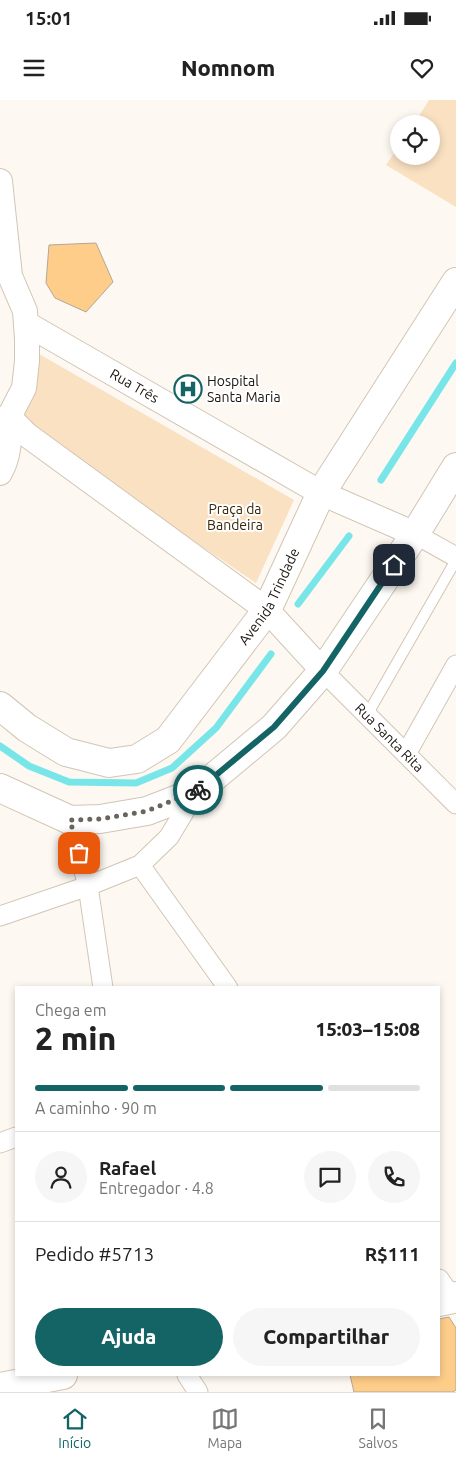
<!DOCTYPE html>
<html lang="pt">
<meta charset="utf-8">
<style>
:root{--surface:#fff;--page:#f6f6f6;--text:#222;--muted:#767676;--line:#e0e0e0;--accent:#146466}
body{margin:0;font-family:Ubuntu,sans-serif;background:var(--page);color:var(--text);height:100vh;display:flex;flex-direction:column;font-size:19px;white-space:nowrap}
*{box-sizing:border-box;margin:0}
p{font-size:16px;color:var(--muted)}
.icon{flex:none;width:28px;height:28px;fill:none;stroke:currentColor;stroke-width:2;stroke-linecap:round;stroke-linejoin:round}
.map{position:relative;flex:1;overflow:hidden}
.sheet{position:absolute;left:15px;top:886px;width:425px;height:390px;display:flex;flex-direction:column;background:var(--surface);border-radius:0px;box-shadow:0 2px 8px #0003}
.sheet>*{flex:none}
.tools{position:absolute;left:390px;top:15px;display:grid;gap:10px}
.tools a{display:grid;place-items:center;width:50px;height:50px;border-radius:50%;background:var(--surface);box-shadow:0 2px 8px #0003;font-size:25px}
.pin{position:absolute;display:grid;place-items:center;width:42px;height:42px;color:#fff;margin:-21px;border-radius:10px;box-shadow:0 2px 8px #0006}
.courier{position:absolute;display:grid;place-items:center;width:50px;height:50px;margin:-25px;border:4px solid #146466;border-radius:50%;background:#fff;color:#222;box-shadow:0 1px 6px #0007}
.headline em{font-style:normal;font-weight:800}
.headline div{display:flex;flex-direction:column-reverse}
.headline{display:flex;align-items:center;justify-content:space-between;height:85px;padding:0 20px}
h1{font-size:32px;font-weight:800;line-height:38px}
.bar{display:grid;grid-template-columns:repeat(4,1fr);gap:8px 5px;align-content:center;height:60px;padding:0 20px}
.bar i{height:6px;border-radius:4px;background:var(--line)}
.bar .current{background:var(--accent)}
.bar p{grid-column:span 4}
.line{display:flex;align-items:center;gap:12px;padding:0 20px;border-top:1px solid var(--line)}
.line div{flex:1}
.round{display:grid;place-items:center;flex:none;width:52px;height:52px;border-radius:26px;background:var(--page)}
.cta{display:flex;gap:10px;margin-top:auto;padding:10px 20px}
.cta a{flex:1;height:58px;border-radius:30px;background:var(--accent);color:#fff;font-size:20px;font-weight:800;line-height:58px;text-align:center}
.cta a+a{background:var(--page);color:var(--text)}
.status{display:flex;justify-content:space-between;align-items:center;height:35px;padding:0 25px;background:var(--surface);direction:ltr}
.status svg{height:14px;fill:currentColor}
header{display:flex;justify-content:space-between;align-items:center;height:65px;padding:0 20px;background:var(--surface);font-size:22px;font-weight:800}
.dock{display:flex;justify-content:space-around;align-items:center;height:70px;border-top:1px solid var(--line);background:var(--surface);font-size:14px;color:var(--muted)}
.dock a{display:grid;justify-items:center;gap:2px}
.dock .current{color:var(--accent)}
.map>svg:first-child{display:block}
.green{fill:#fae1c2}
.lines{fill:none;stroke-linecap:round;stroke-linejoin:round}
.stream{stroke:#78e6e9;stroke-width:7}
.building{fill:#fecd8a;stroke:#b3a797}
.service-casing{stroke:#d2c5b5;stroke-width:12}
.minor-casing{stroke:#d2c5b5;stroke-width:21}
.tertiary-casing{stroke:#d2c5b5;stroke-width:26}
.secondary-casing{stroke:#d2c5b5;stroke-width:30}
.service{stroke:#fff;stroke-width:10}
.minor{stroke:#fff;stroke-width:19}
.tertiary{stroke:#fff;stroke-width:24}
.secondary{stroke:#fff;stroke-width:28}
.done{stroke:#69645e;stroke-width:5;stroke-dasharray:0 9}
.route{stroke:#146466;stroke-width:6}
.labels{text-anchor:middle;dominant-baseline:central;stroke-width:4;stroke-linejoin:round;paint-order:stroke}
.poi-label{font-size:14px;fill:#1a150f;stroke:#fff;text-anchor:start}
.street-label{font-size:14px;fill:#1a150f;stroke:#fff}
.park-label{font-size:14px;fill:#392507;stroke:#fff}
</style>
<div class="status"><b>15:01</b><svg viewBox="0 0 49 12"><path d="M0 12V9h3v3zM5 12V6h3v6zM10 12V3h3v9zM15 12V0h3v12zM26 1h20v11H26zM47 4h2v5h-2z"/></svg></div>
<header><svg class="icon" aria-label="menu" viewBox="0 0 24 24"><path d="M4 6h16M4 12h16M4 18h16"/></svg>Nomnom<svg class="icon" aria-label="heart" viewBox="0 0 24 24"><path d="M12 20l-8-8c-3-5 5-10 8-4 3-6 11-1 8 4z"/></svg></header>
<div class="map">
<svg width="456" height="1292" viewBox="0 0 456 1292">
<rect width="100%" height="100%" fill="#fdf8f1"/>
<path class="green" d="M429,0H456V107L386,65L399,46V56H431V24H414Z
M39,254L294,400L256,483L21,324Z"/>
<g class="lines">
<path class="stream" d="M381,380L456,263
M298,504L349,436
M0,646L29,666L69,682L136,683L172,668L216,628L271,554"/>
</g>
<path class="building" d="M96,143L113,182L86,212L55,198L46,183L49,145Z
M449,1217L456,1228V1290L453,1292H354L350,1275H439V1219Z"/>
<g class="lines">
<g class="service-casing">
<path id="service" d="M367,615L456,460"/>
</g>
<g class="minor-casing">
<g id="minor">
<path d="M415,434L456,457"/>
<path id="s1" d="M323,571L456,704"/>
<path d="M406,654L456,565"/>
<path d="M70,720L88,786L103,888"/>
<path d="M140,765L228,888"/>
<path d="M0,816L88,786L140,765L169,737L196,692"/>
<path d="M0,1043L16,1037"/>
<path d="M439,1179L456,1203"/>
<path d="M187,1275L198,1292"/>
</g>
</g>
<g class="tertiary-casing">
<g id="tertiary">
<path d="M0,81L10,176L25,211L27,239V261L24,288L9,317L0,319"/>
<path id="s2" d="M27,224L321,393L415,434"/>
<path d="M9,317L27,335L267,510L323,571"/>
<path d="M0,373C10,355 11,338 7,318"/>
</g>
</g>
<g class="secondary-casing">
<g id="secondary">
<path id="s3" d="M0,606L27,628L66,652L109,663L137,659L168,640L267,510L321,393L456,182"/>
<path d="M0,688L70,720L100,719L147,711L196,692L274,627L323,571L415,434L456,367"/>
<path d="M439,1202L453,1199L456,1196"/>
<path d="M0,1287L63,1275"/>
</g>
</g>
<use href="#service" class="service"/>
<use href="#minor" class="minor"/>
<use href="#tertiary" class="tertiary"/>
<use href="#secondary" class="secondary"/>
</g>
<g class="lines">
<path class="done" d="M79,753L70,720L100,719L147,711L198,690"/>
<path class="route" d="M198,690L274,627L323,571L394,465"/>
</g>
<defs>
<g id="hospital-ring" transform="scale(1.4375)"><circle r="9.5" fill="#fff" stroke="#146466" stroke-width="1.5"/><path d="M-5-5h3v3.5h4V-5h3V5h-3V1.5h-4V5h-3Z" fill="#146466"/></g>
</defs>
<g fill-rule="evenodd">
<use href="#hospital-ring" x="188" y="289"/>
</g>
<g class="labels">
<g class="poi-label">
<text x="207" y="281">Hospital<tspan x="207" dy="16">Santa Maria</tspan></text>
</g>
<g class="street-label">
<text stroke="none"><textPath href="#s2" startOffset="124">Rua Três</textPath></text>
<text stroke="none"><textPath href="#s3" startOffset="366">Avenida Trindade</textPath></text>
<text stroke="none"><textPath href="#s1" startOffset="94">Rua Santa Rita</textPath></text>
</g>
<g class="park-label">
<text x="235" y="409">Praça da<tspan x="235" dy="16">Bandeira</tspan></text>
</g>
</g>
</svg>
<div class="tools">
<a><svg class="icon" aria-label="locate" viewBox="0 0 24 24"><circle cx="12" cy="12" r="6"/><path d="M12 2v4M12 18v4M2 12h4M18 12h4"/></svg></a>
</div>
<div class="pin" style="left:79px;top:753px;background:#ea580c"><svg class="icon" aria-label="bag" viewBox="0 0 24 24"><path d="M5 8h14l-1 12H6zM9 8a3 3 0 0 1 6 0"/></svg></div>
<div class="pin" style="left:394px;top:465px;background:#1f2937"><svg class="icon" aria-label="home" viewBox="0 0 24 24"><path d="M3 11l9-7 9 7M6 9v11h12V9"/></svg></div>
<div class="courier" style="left:198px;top:690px"><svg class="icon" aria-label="bike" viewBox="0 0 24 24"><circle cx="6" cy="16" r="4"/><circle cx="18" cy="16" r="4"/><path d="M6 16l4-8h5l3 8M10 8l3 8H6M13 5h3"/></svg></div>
<section class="sheet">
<div class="headline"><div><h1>2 min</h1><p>Chega em</p></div><em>15:03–15:08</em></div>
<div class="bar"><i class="current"></i><i class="current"></i><i class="current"></i><i></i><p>A caminho · 90 m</p></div>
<div class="line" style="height:90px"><a class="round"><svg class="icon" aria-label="person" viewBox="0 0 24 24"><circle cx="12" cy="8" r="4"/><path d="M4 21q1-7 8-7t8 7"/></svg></a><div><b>Rafael</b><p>Entregador · 4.8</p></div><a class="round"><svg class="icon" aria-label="chat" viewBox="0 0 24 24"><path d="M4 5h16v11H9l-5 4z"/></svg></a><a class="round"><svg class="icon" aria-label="phone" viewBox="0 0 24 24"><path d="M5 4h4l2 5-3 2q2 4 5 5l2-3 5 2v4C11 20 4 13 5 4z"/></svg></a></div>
<div class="line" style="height:65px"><div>Pedido #5713</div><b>R$111</b></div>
<div class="cta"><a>Ajuda</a><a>Compartilhar</a></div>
</section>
</div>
<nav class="dock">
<a class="current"><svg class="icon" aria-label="home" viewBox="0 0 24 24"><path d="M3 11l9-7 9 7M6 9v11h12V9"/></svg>Início</a>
<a><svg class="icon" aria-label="map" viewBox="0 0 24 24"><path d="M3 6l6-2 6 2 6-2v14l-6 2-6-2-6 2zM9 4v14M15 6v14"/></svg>Mapa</a>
<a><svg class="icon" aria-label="saved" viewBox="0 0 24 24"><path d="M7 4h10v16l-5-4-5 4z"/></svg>Salvos</a>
</nav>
